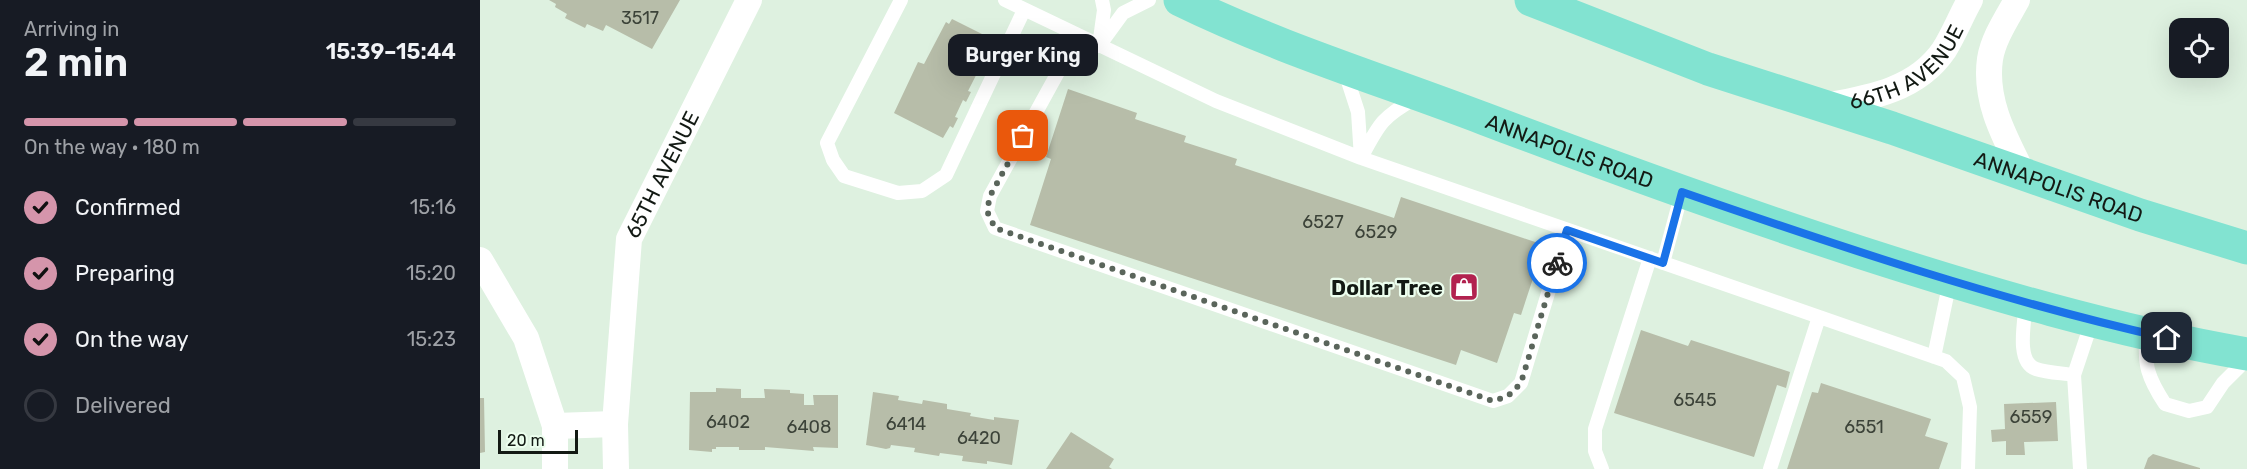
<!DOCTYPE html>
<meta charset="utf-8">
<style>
:root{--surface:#171b24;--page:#20242c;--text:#f1f3f6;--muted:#9ea1a6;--line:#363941;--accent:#d595ab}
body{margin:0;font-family:Rubik,sans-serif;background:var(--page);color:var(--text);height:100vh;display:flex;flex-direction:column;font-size:22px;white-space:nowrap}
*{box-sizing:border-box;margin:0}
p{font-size:20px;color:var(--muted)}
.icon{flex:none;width:33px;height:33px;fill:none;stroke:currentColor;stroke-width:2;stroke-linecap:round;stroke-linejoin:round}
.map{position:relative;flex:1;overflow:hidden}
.sheet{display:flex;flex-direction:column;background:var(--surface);width:480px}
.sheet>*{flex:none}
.fabs{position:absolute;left:1689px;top:18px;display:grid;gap:12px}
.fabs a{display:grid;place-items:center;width:60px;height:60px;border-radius:12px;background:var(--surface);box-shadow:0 6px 24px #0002;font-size:30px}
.scale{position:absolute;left:18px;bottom:15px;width:80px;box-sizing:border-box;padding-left:6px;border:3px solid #131a14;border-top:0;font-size:16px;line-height:21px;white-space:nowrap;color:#131a14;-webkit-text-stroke:4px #ecfeee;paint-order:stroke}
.pin{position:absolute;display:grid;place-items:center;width:51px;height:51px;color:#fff;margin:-26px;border-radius:12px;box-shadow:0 3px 9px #0006}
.courier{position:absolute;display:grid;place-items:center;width:60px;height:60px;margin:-30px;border:4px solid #1a73e8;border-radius:50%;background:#fff;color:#222;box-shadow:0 2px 8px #0007}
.bubble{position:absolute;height:42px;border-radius:12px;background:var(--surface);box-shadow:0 6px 24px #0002;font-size:20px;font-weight:600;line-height:42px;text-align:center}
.head em{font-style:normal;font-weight:600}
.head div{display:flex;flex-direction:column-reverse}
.head{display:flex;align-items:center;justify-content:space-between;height:102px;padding:0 24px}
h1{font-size:39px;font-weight:600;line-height:45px}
.bar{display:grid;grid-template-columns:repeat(4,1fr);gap:9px 6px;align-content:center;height:72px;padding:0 24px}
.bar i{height:8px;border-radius:4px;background:var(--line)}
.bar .on{background:var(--accent)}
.bar p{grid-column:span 4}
ol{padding:0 24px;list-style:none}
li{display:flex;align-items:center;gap:18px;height:66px}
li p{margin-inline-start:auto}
li .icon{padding:6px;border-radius:50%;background:var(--accent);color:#111;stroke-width:4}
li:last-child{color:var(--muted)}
li i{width:33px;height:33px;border:3px solid var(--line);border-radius:50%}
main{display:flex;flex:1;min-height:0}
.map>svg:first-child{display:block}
.building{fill:#b7bda9}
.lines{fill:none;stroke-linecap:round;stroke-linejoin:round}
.service{stroke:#fff;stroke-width:14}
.minor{stroke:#fff;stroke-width:26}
.primary{stroke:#82e3d1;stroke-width:33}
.done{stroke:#5a655b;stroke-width:6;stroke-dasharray:0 10.8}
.route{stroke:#1a73e8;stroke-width:8}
.labels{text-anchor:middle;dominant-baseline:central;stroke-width:4.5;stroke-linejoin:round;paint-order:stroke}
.number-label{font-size:18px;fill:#3c4339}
.street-label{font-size:21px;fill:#131a14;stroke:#ecfeee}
.poi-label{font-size:21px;font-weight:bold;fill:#131a14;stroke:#ecfeee;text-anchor:end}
</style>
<main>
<section class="sheet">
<div class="head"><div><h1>2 min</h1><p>Arriving in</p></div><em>15:39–15:44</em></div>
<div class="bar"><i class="on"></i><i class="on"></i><i class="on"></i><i></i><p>On the way · 180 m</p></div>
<ol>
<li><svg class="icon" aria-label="check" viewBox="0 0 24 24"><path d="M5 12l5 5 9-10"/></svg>Confirmed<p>15:16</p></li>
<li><svg class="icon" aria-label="check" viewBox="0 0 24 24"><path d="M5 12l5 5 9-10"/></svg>Preparing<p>15:20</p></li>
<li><svg class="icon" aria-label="check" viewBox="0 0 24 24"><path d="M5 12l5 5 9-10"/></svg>On the way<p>15:23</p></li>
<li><i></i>Delivered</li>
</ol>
</section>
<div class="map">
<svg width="1767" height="469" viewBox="0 0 1767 469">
<rect width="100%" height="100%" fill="#def1e0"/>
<path class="building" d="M69,0H200L172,49L126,25L123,31L107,24L105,28L85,18L87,14L75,7L76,4Z
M472,19L514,40L488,91L491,92L486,102L483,100L475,117L478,118L473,128L470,126L463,138L414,113L438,62L444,64L466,22L469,24Z
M588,89L657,113L655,119L706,136L704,142L757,159L755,165L914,218L921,197L1064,245L1041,315L1034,313L1017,363L981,350L976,365L550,225L571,159L566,157Z
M1161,330L1208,346L1211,340L1310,372L1306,388L1297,385L1274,457L1134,413Z
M1341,383L1451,419L1445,436L1468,443L1459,469H1307L1332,392L1338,393Z
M236,388L261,389V398H285L284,389L310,390V393L324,394V405H334L333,395H358V448L333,447L334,451L285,447V450H259V447H236V449H232V452L209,450L210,392H236Z
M393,392L419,396L418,400L442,404L443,400L467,404V409L491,413L490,416L514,420V417L539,420L532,465L507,461V464L482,461L483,456L460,453L459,456L434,452L435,448L411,445L410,448L406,449L386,445Z
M0,398H4L5,452L0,453Z
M1576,402L1578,441L1544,442L1545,455H1526V441L1512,442L1511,430L1525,429L1524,404Z
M591,432L634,459L629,467L632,469H566Z
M1673,454L1720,468V469H1664L1668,458Z"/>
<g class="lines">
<path class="service" d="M421,0L347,143L353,160L364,176L418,193L442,191L466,175L544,10
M525,0L736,101L881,158L1466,361L1483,377L1490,407L1488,469
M622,0L624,10L619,46L643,13L669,0
M598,36L510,196L507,211L515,228L1013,401L1028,396L1041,383L1087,230
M865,72L878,112L881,158C899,124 902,117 936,98
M1183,263L1202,192
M1546,302C1545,320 1535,362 1556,369C1568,373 1582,373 1594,375
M1667,333C1663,364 1668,378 1685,404L1709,411L1727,407L1743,383L1767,359
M1454,357L1470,281
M1122,469L1115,451V429L1170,258
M1290,469L1339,317
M1600,469L1594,375L1612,321"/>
<g class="minor">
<path d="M1537,0C1527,18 1513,39 1510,59C1504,101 1525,138 1543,174"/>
<path id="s1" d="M1345,106C1389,98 1437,90 1464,50C1474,34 1481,16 1490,0"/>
<path d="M0,260L46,338L75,426V469"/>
<path d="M75,426L135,424"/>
<path id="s2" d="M136,469L135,424L149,239L269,0"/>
</g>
<g class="primary">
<path id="s3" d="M700,0C798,48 903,80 1005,119C1129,166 1253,211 1379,252C1506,293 1635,331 1767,354"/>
<path id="s4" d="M1051,0L1228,69L1412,128L1660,215L1767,248"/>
</g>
</g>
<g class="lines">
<path class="done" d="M543,136L510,196L507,211L515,228L1013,401L1028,396L1041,383L1077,263"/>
<path class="route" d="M1077,263L1087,230L1183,263L1202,192C1361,247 1522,301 1687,338"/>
</g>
<defs>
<g id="shop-square" transform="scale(1.5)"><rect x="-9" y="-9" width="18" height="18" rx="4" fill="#b2224f" stroke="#ecfeee"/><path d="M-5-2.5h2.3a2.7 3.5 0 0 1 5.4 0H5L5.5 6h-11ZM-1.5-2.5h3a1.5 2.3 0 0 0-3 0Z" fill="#fff"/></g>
</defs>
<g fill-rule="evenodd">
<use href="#shop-square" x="984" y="287"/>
</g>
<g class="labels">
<g class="number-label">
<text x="160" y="18">3517</text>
<text x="843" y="222">6527</text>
<text x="896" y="232">6529</text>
<text x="1215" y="400">6545</text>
<text x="1551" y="417">6559</text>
<text x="248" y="422">6402</text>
<text x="426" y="424">6414</text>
<text x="329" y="427">6408</text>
<text x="1384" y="427">6551</text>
<text x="499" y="438">6420</text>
</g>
<g class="street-label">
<text stroke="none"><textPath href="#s1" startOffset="94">66TH AVENUE</textPath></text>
<text stroke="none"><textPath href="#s3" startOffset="418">ANNAPOLIS ROAD</textPath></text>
<text stroke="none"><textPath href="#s2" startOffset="303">65TH AVENUE</textPath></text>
<text stroke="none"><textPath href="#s4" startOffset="560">ANNAPOLIS ROAD</textPath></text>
</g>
<g class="poi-label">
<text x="963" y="287">Dollar Tree</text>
</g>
</g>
</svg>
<div class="fabs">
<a><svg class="icon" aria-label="locate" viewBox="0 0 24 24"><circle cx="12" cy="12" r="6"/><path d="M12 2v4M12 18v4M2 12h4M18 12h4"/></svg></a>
</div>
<div class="scale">20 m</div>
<div class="pin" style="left:543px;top:136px;background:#ea580c"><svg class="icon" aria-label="bag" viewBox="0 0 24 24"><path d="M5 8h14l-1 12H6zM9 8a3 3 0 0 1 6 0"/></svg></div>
<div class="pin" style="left:1687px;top:338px;background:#1f2937"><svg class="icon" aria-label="home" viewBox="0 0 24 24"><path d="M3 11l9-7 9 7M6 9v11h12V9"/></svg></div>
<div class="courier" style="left:1077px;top:263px"><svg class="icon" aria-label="bike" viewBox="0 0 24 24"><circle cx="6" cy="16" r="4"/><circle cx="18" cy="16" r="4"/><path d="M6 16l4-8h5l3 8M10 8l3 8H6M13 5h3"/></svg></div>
<div class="bubble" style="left:468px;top:34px;width:150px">Burger King</div>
</div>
</main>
